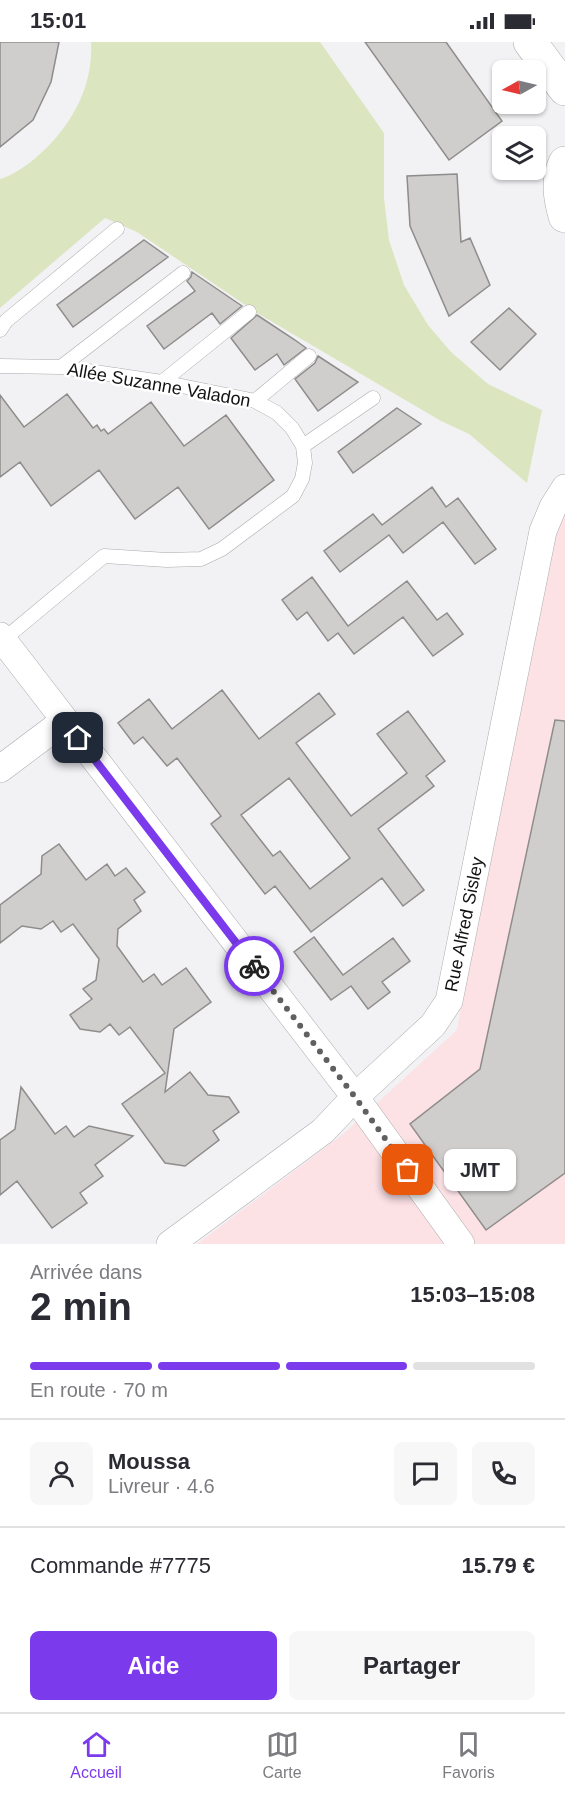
<!DOCTYPE html>
<html lang="fr">
<meta charset="utf-8">
<style>
:root{--surface:#fff;--page:#f7f7f7;--text:#2b2b33;--muted:#7c7c81;--line:#e1e1e2;--accent:#7c3aed}
body{margin:0;font-family:Arial,sans-serif;background:var(--page);color:var(--text);height:100vh;display:flex;flex-direction:column;font-size:22px;white-space:nowrap}
*{box-sizing:border-box;margin:0}
p{font-size:20px;color:var(--muted)}
.icon{flex:none;width:33px;height:33px;fill:none;stroke:currentColor;stroke-width:2;stroke-linecap:round;stroke-linejoin:round}
.map{position:relative;height:1202px;overflow:hidden}
.side{display:flex;flex-direction:column;background:var(--surface);flex:1}
.side>*{flex:none}
.needle{width:39px;rotate:262deg}
.tools{position:absolute;left:492px;top:18px;display:grid;gap:12px}
.tools a{display:grid;place-items:center;width:54px;height:54px;border-radius:9px;background:var(--surface);box-shadow:0 2px 4px #0004;font-size:30px}
.pin{position:absolute;display:grid;place-items:center;width:51px;height:51px;color:#fff;margin:-26px;border-radius:12px;box-shadow:0 3px 9px #0006}
.courier{position:absolute;display:grid;place-items:center;width:60px;height:60px;margin:-30px;border:4px solid #7c3aed;border-radius:50%;background:#fff;color:#222;box-shadow:0 2px 8px #0007}
.bubble{position:absolute;height:42px;border-radius:9px;background:var(--surface);box-shadow:0 2px 4px #0004;font-size:20px;font-weight:700;line-height:42px;text-align:center}
.overview em{font-style:normal;font-weight:700}
.overview div{display:flex;flex-direction:column-reverse}
.overview{display:flex;align-items:center;justify-content:space-between;height:102px;padding:0 30px}
h1{font-size:39px;font-weight:700;line-height:45px}
.bar{display:grid;grid-template-columns:repeat(4,1fr);gap:9px 6px;align-content:center;height:72px;padding:0 30px}
.bar i{height:8px;border-radius:4px;background:var(--line)}
.bar .active{background:var(--accent)}
.bar p{grid-column:span 4}
.line{display:flex;align-items:center;gap:15px;padding:0 30px;border-top:2px solid var(--line)}
.line div{flex:1}
.round{display:grid;place-items:center;flex:none;width:63px;height:63px;border-radius:9px;background:var(--page)}
.primary-button{display:flex;gap:12px;margin-top:auto;padding:12px 30px}
.primary-button a{flex:1;height:69px;border-radius:9px;background:var(--accent);color:#fff;font-size:24px;font-weight:700;line-height:69px;text-align:center}
.primary-button a+a{background:var(--page);color:var(--text)}
.status{display:flex;justify-content:space-between;align-items:center;height:42px;padding:0 30px;background:var(--surface);direction:ltr}
.status svg{height:16px;fill:currentColor}
.dock{display:flex;justify-content:space-around;align-items:center;height:84px;border-top:2px solid var(--line);background:var(--surface);font-size:16px;color:var(--muted)}
.dock a{display:grid;justify-items:center;gap:3px}
.dock .active{color:var(--accent)}
.map>svg:first-child{display:block}
.commercial{fill:#fce1e5}
.green{fill:#dbe6c0}
.building{fill:#d0cecd;stroke:#8f8d8b;stroke-width:1.5;fill-rule:evenodd}
.lines{fill:none;stroke-linecap:round;stroke-linejoin:round}
.service-casing{stroke:#ababae;stroke-width:15}
.minor-casing{stroke:#ababae;stroke-width:28}
.tertiary-casing{stroke:#ababae;stroke-width:34}
.service{stroke:#fff;stroke-width:14}
.minor{stroke:#fff;stroke-width:27}
.tertiary{stroke:#fff;stroke-width:33}
.done{stroke:#606062;stroke-width:6;stroke-dasharray:0 10.8}
.route{stroke:#7c3aed;stroke-width:8}
.labels{text-anchor:middle;dominant-baseline:central;stroke-width:5;stroke-linejoin:round;paint-order:stroke}
.street-label{font-size:18px;fill:#121213;stroke:#fff}
</style>
<div class="status"><b>15:01</b><svg viewBox="0 0 49 12"><path d="M0 12V9h3v3zM5 12V6h3v6zM10 12V3h3v9zM15 12V0h3v12zM26 1h20v11H26zM47 4h2v5h-2z"/></svg></div>
<div class="map">
<svg width="565" height="1202" viewBox="0 0 565 1202">
<rect width="100%" height="100%" fill="#f2f2f5"/>
<path class="commercial" d="M565,468V1202H197L342,1093L457,988L546,502Z"/>
<path class="green" d="M91,0H320L384,91V156L389,198L404,243L428,283L451,310L488,342L542,368L527,441L469,392L441,379L257,271L137,190L105,176L0,266V137C11,134 19,128 28,122C66,93 94,49 91,0Z"/>
<path class="building" d="M0,0H59L51,40L33,78L0,105Z
M365,0H446L502,79L449,118Z
M457,132L461,200L470,196L490,243L449,274L410,184L407,134Z
M144,198L168,215L73,285L57,263Z
M192,230L242,264L220,282L212,271L164,307L147,284L195,249L187,239L191,235Z
M509,266L536,292L500,328L471,300Z
M257,273L295,298L306,306L284,323L277,312L255,328L231,296Z
M318,314L358,340L318,369L295,337L315,321Z
M67,352L93,386L97,383L101,389L104,387L108,392L151,360L184,404L226,373L274,438L209,487L178,445L135,477L99,428L51,464L20,420L0,435V353L24,385Z
M397,366L421,382L353,431L338,410Z
M432,445L446,465L458,456L496,507L475,522L443,480L403,511L389,493L340,530L324,509L373,472L382,483Z
M312,535L348,584L407,539L437,578L447,571L463,592L433,614L403,575L354,612L338,591L328,599L307,570L297,578L282,558Z
M222,648L259,697L319,651L335,672L296,701L351,774L407,731L377,692L408,669L445,719L426,734L434,744L378,787L424,848L403,864L382,836L311,890L275,844L265,852L211,782L221,774L177,716L167,724L143,695L134,702L118,681L149,657L172,687ZM289,736L350,816L310,847L280,809L273,814L241,773Z
M555,678L565,679V1131L486,1188L410,1082L480,1027Z
M59,802L86,838L107,822L115,834L126,826L145,850L134,858L141,869L118,887L117,904L143,940L154,932L162,943L186,926L211,960L174,987L165,1050L190,1030L208,1053L229,1055L239,1070L213,1089L219,1098L185,1124L165,1121L122,1062L165,1031L130,985L119,993L110,982L100,990L80,987L70,973L92,957L83,947L96,938L99,917L73,882L61,890L53,879L41,887L22,884L0,901V863L41,832L42,814Z
M314,895L343,933L393,896L410,919L382,940L390,950L368,967L351,944L331,958L294,910Z
M21,1045L55,1092L66,1084L74,1095L89,1084L133,1094L95,1123L103,1134L80,1151L87,1161L52,1186L17,1139L0,1153V1098L15,1087Z"/>
<g class="lines">
<g class="service-casing">
<path id="service" d="M0,288L6,279L117,187
M0,324L61,325L162,340L255,359L277,371L292,386L303,404L305,421L302,437L293,454L222,507L201,517L167,518L104,514L3,598
M61,325L183,231
M162,340L249,270
M255,359L309,314
M303,404L373,356"/>
</g>
<g class="minor-casing">
<g id="minor">
<path d="M0,594L355,1055L461,1202"/>
<path d="M0,727L64,679"/>
<path id="s1" d="M170,1202L323,1089L355,1055L433,983L449,959L543,489L553,465L565,446"/>
</g>
</g>
<g class="tertiary-casing">
<path id="tertiary" d="M530,0L565,47
M565,121C557,139 560,156 565,174"/>
</g>
<use href="#service" class="service"/>
<use href="#minor" class="minor"/>
<use href="#tertiary" class="tertiary"/>
</g>
<g class="lines">
<path class="done" d="M254,924L355,1055L408,1128"/>
<path class="route" d="M78,696L254,924"/>
</g>
<g class="labels">
<g class="street-label">
<text transform="translate(159 343) rotate(10)">Allée Suzanne Valadon</text>
<text stroke="none"><textPath href="#s1" startOffset="450">Rue Alfred Sisley</textPath></text>
</g>
</g>
</svg>
<div class="tools">
<a><svg class="needle" viewBox="-14 -14 28 28"><path d="M0-13l5 13h-10z" fill="#e53935"/><path d="M0 13l5-13h-10z" fill="#7c7c81"/></svg></a>
<a><svg class="icon" aria-label="layers" viewBox="0 0 24 24"><path d="M12 4l9 5-9 5-9-5zM3 14l9 5 9-5"/></svg></a>
</div>
<div class="pin" style="left:408px;top:1128px;background:#ea580c"><svg class="icon" aria-label="bag" viewBox="0 0 24 24"><path d="M5 8h14l-1 12H6zM9 8a3 3 0 0 1 6 0"/></svg></div>
<div class="pin" style="left:78px;top:696px;background:#1f2937"><svg class="icon" aria-label="home" viewBox="0 0 24 24"><path d="M3 11l9-7 9 7M6 9v11h12V9"/></svg></div>
<div class="courier" style="left:254px;top:924px"><svg class="icon" aria-label="bike" viewBox="0 0 24 24"><circle cx="6" cy="16" r="4"/><circle cx="18" cy="16" r="4"/><path d="M6 16l4-8h5l3 8M10 8l3 8H6M13 5h3"/></svg></div>
<div class="bubble" style="left:444px;top:1107px;width:72px">JMT</div>
</div>
<section class="side">
<div class="overview"><div><h1>2 min</h1><p>Arrivée dans</p></div><em>15:03–15:08</em></div>
<div class="bar"><i class="active"></i><i class="active"></i><i class="active"></i><i></i><p>En route · 70 m</p></div>
<div class="line" style="height:108px"><a class="round"><svg class="icon" aria-label="person" viewBox="0 0 24 24"><circle cx="12" cy="8" r="4"/><path d="M4 21q1-7 8-7t8 7"/></svg></a><div><b>Moussa</b><p>Livreur · 4.6</p></div><a class="round"><svg class="icon" aria-label="chat" viewBox="0 0 24 24"><path d="M4 5h16v11H9l-5 4z"/></svg></a><a class="round"><svg class="icon" aria-label="phone" viewBox="0 0 24 24"><path d="M5 4h4l2 5-3 2q2 4 5 5l2-3 5 2v4C11 20 4 13 5 4z"/></svg></a></div>
<div class="line" style="height:78px"><div>Commande #7775</div><b>15.79 €</b></div>
<div class="primary-button"><a>Aide</a><a>Partager</a></div>
</section>
<nav class="dock">
<a class="active"><svg class="icon" aria-label="home" viewBox="0 0 24 24"><path d="M3 11l9-7 9 7M6 9v11h12V9"/></svg>Accueil</a>
<a><svg class="icon" aria-label="map" viewBox="0 0 24 24"><path d="M3 6l6-2 6 2 6-2v14l-6 2-6-2-6 2zM9 4v14M15 6v14"/></svg>Carte</a>
<a><svg class="icon" aria-label="saved" viewBox="0 0 24 24"><path d="M7 4h10v16l-5-4-5 4z"/></svg>Favoris</a>
</nav>
